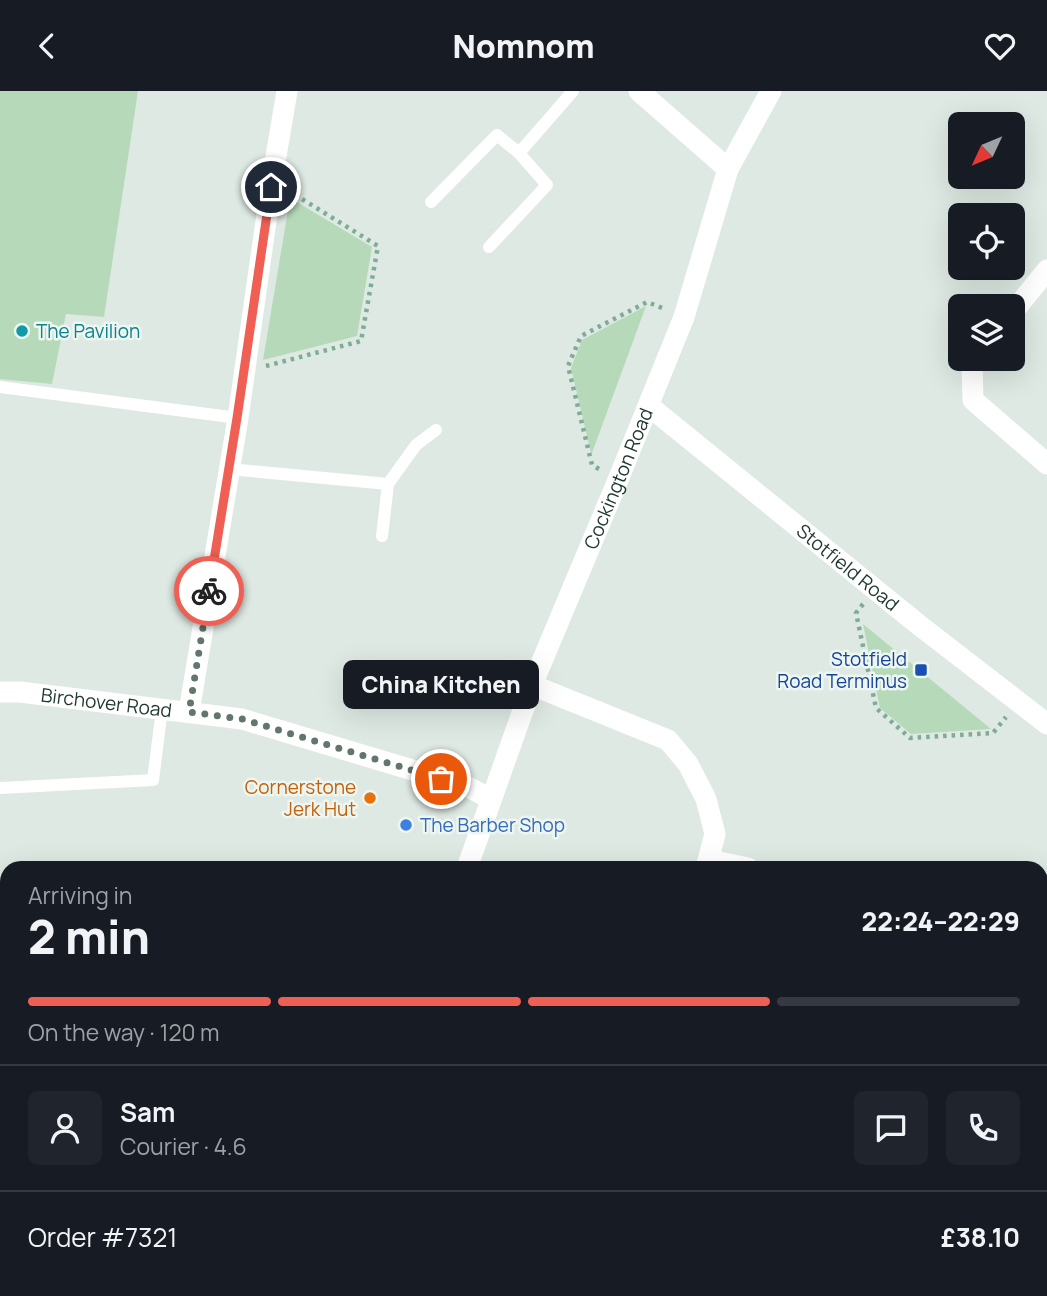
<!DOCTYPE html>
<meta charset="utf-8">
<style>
:root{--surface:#171b24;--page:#20242c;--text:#f1f3f6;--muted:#9ea1a6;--line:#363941;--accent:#f05f54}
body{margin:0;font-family:Manrope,sans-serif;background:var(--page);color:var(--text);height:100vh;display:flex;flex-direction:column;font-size:26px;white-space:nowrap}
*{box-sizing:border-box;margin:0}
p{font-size:23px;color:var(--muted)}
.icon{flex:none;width:38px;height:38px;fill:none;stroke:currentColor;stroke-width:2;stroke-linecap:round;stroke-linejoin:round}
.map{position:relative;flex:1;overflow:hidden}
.panel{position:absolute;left:0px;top:770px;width:1048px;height:436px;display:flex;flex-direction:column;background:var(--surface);border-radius:21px 21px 0 0;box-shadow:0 7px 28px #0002}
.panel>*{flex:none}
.needle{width:46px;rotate:226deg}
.tools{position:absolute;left:948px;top:21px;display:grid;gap:14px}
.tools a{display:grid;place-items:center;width:77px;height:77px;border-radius:10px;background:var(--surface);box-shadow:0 7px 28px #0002;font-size:35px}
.pin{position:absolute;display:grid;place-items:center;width:60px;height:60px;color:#fff;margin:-30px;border:4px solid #fff;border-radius:50%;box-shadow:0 2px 7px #0007}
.courier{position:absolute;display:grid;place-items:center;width:70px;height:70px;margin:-35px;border:5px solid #f05f54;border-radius:50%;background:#fff;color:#222;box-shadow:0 2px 9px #0007}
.bubble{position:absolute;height:49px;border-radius:10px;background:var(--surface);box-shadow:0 7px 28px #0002;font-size:23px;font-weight:800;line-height:49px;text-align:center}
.headline em{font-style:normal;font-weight:800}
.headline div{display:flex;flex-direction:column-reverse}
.headline{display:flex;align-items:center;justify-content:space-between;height:119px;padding:0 28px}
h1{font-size:46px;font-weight:800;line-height:52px}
.bar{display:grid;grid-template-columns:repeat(4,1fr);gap:10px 7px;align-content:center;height:84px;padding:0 28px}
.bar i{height:9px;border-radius:5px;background:var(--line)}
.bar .current{background:var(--accent)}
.bar p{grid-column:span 4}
.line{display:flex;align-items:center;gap:18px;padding:0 28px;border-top:2px solid var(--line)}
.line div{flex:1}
.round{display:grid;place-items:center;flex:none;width:74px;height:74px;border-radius:10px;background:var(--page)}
header{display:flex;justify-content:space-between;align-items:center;height:91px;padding:0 28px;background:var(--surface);font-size:32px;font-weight:800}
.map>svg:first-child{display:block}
.green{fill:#b6dab9}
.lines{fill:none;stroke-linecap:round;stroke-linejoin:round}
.path{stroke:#7eac96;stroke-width:4.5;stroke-dasharray:3.5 5;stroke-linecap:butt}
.lane{stroke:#fff;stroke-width:12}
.street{stroke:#fff;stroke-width:21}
.done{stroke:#62766c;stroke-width:7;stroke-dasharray:0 12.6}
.route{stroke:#f05f54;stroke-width:9}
.culture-dot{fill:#0f9aa8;stroke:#edf6f0;stroke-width:2.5}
.transit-dot{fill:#1a4fb4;stroke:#edf6f0;stroke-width:2.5}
.food-dot{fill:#e8710a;stroke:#edf6f0;stroke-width:2.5}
.shop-dot{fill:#3f7fe0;stroke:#edf6f0;stroke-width:2.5}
.labels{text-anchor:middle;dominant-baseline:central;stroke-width:5;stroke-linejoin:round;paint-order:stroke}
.culture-label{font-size:19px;fill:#0d838f;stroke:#edf6f0;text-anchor:start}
.street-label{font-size:19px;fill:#1f382d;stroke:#edf6f0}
.transit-label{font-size:19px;fill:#164399;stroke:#edf6f0;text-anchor:end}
.food-label{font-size:19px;fill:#c56008;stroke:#edf6f0;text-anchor:end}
.shop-label{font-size:19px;fill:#366cbe;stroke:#edf6f0;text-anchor:start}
</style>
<header><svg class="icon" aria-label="back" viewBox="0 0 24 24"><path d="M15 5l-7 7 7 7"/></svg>Nomnom<svg class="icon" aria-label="heart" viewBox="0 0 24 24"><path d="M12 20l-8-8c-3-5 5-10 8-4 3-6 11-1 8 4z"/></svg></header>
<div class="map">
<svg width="1047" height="1205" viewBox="0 0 1047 1205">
<rect width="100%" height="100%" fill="#dde9e2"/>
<path class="green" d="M0,0H138L104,226L66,223L52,293L0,288Z
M290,107L372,156L357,245L263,269Z
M646,215L592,362H591L571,277L582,249Z
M863,533L991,638L911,643L880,617Z"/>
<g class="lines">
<path class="path" d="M266,275L361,250L378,155L289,100
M599,378L592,374L568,275L581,245L647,211L665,218
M863,513L856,522L876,617L910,647L993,642L1006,626
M1041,901L1047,904"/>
<path class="lane" d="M519,62L573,0
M431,111L497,44L519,62L547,94L489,156
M0,296L238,327
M229,378L388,393
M382,445L388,393L416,354L436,339
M0,697L153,689L162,618"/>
<g class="street">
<path d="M639,0L728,78"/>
<path d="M1013,221L1047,179"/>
<path d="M975,268L972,272L973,309L1047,373"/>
<path id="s1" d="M649,315L919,534L1047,633"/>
<path d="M532,594L668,649L688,673L706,708L715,743L706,777"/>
<path id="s2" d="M0,601H20L242,628L466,695L491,708"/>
<path d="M189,621L238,327L271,95L287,0"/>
<path d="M709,769L748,777"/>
<path id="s3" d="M467,777L532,594L618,389L684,226L728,78L771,0"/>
<path d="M1041,1022L1047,1019"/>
<path d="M425,1199H517"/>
<path d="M319,1205L321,1199"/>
</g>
</g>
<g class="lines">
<path class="done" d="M209,500L189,621L242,628L441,688"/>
<path class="route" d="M209,500L237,327L271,96"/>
</g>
<circle class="culture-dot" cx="22" cy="240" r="7"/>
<rect class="transit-dot" x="914" y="572" width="14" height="14" rx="3.5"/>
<circle class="food-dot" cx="370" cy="707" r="7"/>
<circle class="shop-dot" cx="406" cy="734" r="7"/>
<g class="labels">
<g class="culture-label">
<text x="36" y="240">The Pavilion</text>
</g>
<g class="street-label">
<text stroke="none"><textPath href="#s3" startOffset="418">Cockington Road</textPath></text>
<text stroke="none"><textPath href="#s1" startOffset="256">Stotfield Road</textPath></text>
<text stroke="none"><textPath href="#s2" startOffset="107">Birchover Road</textPath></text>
</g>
<g class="transit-label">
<text x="907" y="568">Stotfield<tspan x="907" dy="22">Road Terminus</tspan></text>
</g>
<g class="food-label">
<text x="356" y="696">Cornerstone<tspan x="356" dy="22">Jerk Hut</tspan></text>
</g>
<g class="shop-label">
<text x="420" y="734">The Barber Shop</text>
</g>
</g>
</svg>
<div class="tools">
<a><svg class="needle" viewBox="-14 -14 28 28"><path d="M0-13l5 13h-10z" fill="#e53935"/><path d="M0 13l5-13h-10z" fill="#9ea1a6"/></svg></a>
<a><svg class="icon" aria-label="locate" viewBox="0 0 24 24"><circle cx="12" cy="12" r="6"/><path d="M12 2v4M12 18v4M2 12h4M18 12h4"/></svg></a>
<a><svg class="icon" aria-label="layers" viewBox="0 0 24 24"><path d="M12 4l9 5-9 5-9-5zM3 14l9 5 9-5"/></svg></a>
</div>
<div class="pin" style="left:441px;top:688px;background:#ea580c"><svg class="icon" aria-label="bag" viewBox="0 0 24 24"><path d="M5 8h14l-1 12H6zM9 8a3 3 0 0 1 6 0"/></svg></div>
<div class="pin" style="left:271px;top:96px;background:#1f2937"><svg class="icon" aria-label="home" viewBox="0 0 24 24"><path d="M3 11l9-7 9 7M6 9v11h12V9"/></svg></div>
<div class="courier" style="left:209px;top:500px"><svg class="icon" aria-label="bike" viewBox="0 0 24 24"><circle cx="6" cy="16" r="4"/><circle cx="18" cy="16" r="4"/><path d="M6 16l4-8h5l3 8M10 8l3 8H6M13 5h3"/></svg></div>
<div class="bubble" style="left:343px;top:569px;width:196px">China Kitchen</div>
<section class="panel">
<div class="headline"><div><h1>2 min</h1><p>Arriving in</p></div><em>22:24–22:29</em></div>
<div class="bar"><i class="current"></i><i class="current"></i><i class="current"></i><i></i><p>On the way · 120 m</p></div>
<div class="line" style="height:126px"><a class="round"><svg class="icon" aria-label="person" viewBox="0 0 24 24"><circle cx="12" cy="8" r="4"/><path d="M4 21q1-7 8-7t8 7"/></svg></a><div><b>Sam</b><p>Courier · 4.6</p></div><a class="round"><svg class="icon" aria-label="chat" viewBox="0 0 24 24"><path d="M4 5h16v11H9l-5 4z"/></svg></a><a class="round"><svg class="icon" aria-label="phone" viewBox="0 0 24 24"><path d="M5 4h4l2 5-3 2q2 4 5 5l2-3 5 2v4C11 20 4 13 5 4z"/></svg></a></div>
<div class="line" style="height:91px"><div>Order #7321</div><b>£38.10</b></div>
</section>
</div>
